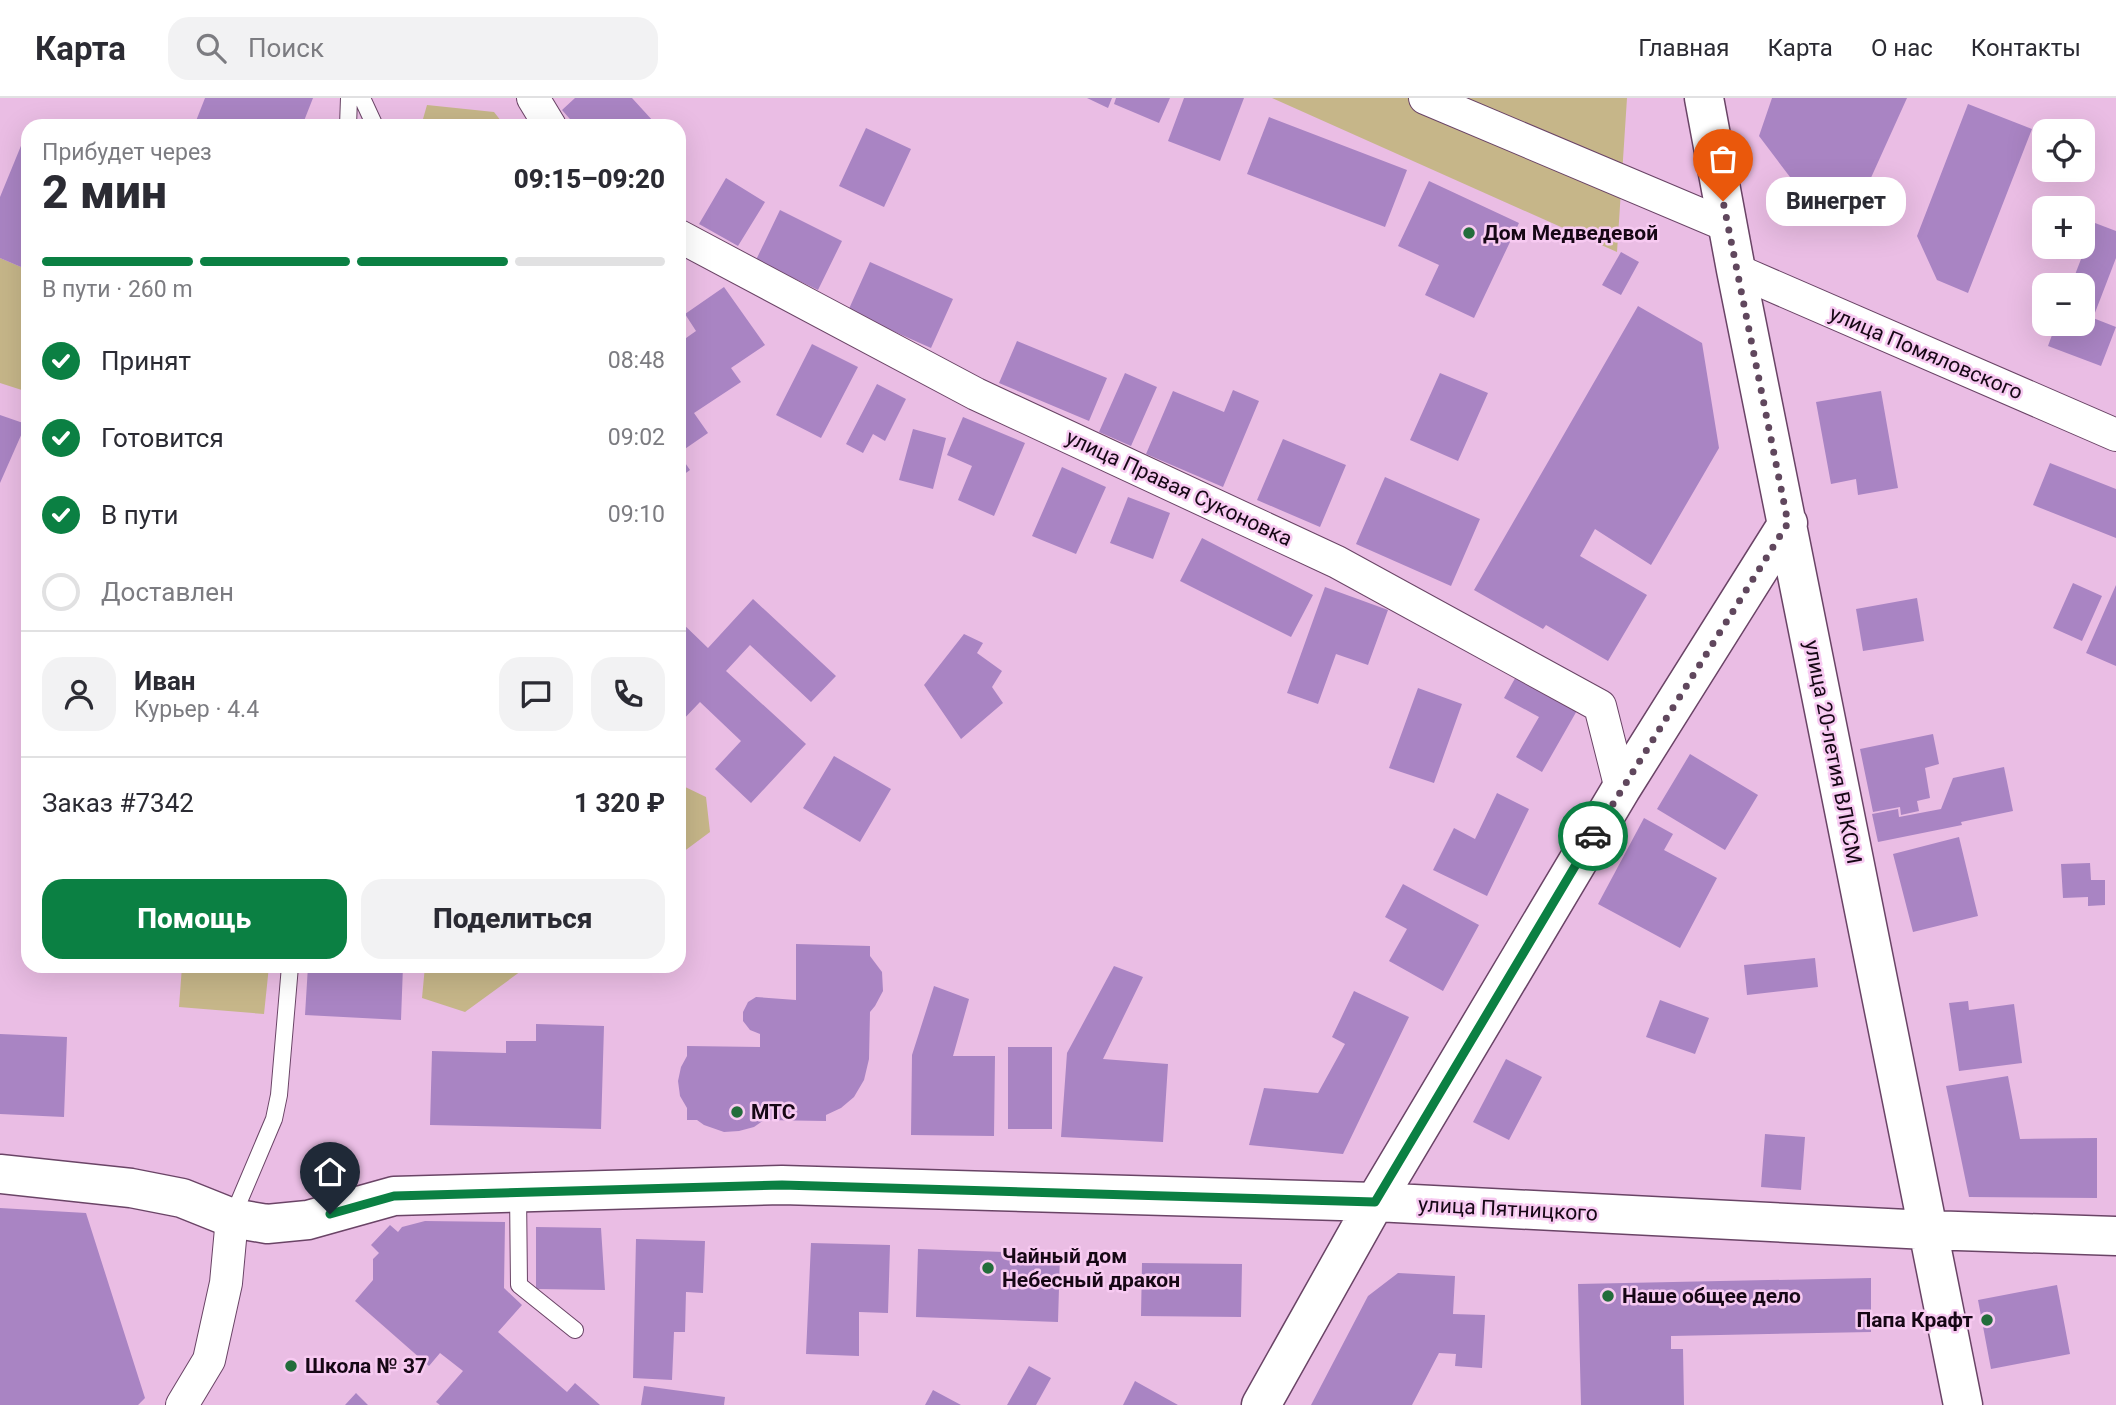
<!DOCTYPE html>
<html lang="ru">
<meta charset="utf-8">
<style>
:root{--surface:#fff;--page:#f2f2f3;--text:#2b2b33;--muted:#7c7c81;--line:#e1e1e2;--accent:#0b8043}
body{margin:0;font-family:Roboto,sans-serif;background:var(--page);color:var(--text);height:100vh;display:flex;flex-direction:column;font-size:26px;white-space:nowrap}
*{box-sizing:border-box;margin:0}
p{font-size:23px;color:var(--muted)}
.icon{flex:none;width:38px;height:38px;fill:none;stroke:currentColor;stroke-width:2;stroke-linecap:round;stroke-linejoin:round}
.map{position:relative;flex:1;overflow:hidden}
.side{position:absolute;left:21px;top:21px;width:665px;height:854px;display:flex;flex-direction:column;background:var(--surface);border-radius:21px;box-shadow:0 7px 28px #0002}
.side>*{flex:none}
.controls{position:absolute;left:2032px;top:21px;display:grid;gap:14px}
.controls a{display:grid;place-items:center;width:63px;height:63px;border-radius:14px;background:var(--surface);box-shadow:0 7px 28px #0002;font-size:35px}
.pin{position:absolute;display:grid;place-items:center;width:60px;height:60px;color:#fff;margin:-72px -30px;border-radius:50% 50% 50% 0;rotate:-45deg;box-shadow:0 0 7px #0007}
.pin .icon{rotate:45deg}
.courier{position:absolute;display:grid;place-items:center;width:70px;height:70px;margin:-35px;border:5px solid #0b8043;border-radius:50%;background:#fff;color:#222;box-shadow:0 2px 9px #0007}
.bubble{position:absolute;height:49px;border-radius:21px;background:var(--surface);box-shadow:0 7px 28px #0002;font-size:23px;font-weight:800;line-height:49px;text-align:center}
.overview em{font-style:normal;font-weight:800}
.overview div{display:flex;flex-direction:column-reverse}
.overview{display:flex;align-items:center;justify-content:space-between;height:119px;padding:0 21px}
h1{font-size:46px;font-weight:800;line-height:52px}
.bar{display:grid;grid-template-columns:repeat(4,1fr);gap:10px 7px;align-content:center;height:84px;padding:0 21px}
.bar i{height:9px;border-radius:5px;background:var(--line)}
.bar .active{background:var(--accent)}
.bar p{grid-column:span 4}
.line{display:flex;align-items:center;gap:18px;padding:0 21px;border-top:2px solid var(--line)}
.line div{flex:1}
.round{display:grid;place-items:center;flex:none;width:74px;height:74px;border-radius:21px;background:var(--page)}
ol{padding:0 21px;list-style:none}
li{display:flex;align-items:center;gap:21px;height:77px}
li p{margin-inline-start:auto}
li .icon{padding:7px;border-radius:50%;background:var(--accent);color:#fff;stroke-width:4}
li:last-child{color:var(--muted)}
li i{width:38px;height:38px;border:4px solid var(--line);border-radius:50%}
.cta{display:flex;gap:14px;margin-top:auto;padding:14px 21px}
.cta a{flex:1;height:80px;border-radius:21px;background:var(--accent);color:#fff;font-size:28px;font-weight:800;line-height:80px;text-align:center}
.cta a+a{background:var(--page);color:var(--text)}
header{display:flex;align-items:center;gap:42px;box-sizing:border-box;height:98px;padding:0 35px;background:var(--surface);border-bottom:2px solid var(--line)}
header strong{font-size:33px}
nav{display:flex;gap:38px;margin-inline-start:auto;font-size:24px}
.search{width:490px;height:63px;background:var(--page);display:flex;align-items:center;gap:18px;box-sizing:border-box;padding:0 24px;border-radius:21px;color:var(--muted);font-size:26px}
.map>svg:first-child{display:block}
.green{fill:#c6b689}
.building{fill:#a984c3}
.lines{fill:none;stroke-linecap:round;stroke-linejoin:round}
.service-casing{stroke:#6a4466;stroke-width:18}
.minor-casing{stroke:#6a4466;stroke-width:34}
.tertiary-casing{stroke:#6a4466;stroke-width:41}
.service{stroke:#fff;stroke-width:16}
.minor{stroke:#fff;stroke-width:32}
.tertiary{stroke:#fff;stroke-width:38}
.done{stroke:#60475d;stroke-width:7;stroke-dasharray:0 12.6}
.route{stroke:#0b8043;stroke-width:9}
.poi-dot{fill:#236d3b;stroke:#f7caf1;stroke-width:2.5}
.labels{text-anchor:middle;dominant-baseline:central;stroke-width:5;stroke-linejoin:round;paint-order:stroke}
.poi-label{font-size:21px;font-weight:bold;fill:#160715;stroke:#f7caf1;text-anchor:start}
.street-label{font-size:21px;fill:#160715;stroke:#f7caf1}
</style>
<header>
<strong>Карта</strong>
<div class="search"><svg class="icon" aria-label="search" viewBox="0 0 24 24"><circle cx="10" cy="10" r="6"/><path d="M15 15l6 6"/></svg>Поиск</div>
<nav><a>Главная</a><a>Карта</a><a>О нас</a><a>Контакты</a></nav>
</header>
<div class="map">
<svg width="2116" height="1307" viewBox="0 0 2116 1307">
<rect width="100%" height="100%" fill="#eabde4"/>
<path class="green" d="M1272,0H1627L1617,154Z
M427,7L494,14L505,28H421Z
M0,160L28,172V294L0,285Z
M679,686L706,699L710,734L679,757Z
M182,868H269L264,916L179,909Z
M425,868H528L465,914L422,900Z"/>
<path class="building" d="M205,0H313L302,28H194Z
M575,0H632L653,23L648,28H576L562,12Z
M1087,0H1112L1108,10Z
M1116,0H1170L1159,25L1114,6Z
M1184,0H1244L1220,63L1168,43Z
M1772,0H1907L1851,124L1800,96L1794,110L1780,104L1790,79L1759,38Z
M1968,6L2032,31L1968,195L1937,182L1917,138Z
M1269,19L1407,72L1385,129L1247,76Z
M866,30L911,51L884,109L839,88Z
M25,38L28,39V172L0,160V99Z
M726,80L765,104L738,148L699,126Z
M1429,83L1519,125L1474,220L1425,197L1439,167L1398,148Z
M780,112L842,143L818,192L756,162Z
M2095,125L2116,133V160L2093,220L2116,229L2101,268L2048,248L2056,226H2082V187H2071Z
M1621,154L1639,164L1621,197L1602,187Z
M870,164L953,201L931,250L848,213Z
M724,189L765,247L731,270L741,284L694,315L708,335L679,355V245L696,233L685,216Z
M1638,208L1702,245L1719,350L1651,467L1595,431L1580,458L1647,497L1608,563L1546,527L1543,531L1474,492Z
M1017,243L1107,280L1089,323L999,285Z
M812,246L858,269L821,340L776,317Z
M1125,275L1157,289L1131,348L1099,334Z
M1440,275L1488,295L1458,363L1410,342Z
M877,286L906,301L885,343L873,336L863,355L846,346Z
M1233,292L1259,303L1223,389L1146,356L1173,293L1224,314Z
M1881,293L1898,390L1858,397L1856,381L1831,386L1816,304Z
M0,317L26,326L0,385Z
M963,319L1025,345L994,418L958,402L972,368L947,357Z
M913,331L946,340L933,391L899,382Z
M1283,341L1346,367L1320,429L1257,402Z
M679,356L690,372L679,380Z
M2050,365L2116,391V440L2033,407Z
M1062,369L1106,389L1076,456L1032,438Z
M1385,379L1480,421L1451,488L1356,446Z
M1128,399L1170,415L1153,461L1110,445Z
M1202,440L1313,497L1291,539L1180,483Z
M2073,485L2102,498L2082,543L2053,530Z
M2116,487V568L2086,555Z
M1325,489L1388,512L1368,567L1336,556L1318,606L1287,595Z
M1917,500L1924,543L1863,553L1856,511Z
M753,501L836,578L811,604L750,547L726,573L806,646L751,705L715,671L741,643L700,604L679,626V522L708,550Z
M964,536L983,545L977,555L1002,573L992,589L1003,605L961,641L924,587Z
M1518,575L1579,609L1542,674L1516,659L1539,619L1504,600Z
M1418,590L1462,606L1434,685L1389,670Z
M1933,636L1939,666L1925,670L1930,700L1917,703L1919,713L1901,717L1900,709L1873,714L1860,651Z
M1690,656L1758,697L1725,752L1657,711Z
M834,658L891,691L860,744L803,710Z
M2004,669L2013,713L1961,724L1962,727L1878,744L1872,716L1898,711L1899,719L1941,711L1953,680Z
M1497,695L1529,711L1487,798L1433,772L1454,730L1475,741Z
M1644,720L1673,736L1664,752L1717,780L1680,850L1598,806Z
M1959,739L1978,818L1913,834L1893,756Z
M2090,765L2091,782H2105V807L2088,808V799L2063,800L2061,766Z
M1403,786L1479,827L1443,893L1389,863L1407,831L1385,819Z
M796,846L870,848V858L882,874L883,893L875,908L870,914L869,961L864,982L854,999L841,1010L826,1017V1023L764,1022L754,1029L739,1033L724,1034L704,1027L697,1022H687V1010L680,998L678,983L681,969L687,958V948L760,949V936L750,932L743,923V914L748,904L756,899L796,902Z
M1815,860L1818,889L1747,897L1744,867Z
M308,868H403L401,922L305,917Z
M1114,868L1143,879L1103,961L1168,966L1163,1044L1061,1039L1067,955Z
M934,888L969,901L953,958H995L994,1038L911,1037L912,957Z
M1354,893L1409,919L1343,1056L1249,1047L1264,990L1318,995L1345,946L1332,939Z
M1660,902L1709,920L1695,956L1646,939Z
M1968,903L1969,912L2014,906L2022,965L1959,973L1949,905Z
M536,926L604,928L601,1031L430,1027L432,953L506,955V943H536Z
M0,936L67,939L64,1019L0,1016Z
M1008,949H1052V1031H1008Z
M1506,961L1542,979L1509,1042L1473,1024Z
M2008,978L2020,1041L2097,1040V1100L1969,1099L1946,988Z
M1765,1036L1805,1039L1801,1092L1761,1089Z
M0,1110L86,1115L145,1300L138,1307H0Z
M425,1123L505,1124L504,1190L522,1207L498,1234L567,1294L575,1285L600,1307H440L436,1304L463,1273L440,1255L429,1268L355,1203L373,1182V1161L379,1155L371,1147L390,1127L398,1134L402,1129Z
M536,1129L601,1130L605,1192L536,1191Z
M636,1141L705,1143L703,1195L686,1194L685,1234H674L672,1282L633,1280Z
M811,1145L890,1147L888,1215L859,1214V1258L806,1256Z
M918,1151L1060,1156L1058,1224L916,1219Z
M1142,1165L1242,1166L1241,1219L1141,1218Z
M1398,1175L1455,1178L1453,1216L1485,1217L1482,1270L1455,1268L1456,1256L1439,1255L1412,1307H1311L1368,1198Z
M1871,1180V1234L1671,1238V1251H1683L1684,1307H1581L1578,1186Z
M2057,1187L2070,1256L1991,1271L1978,1202Z
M1029,1268L1051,1280L1036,1307H1007Z
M1135,1283L1178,1307H1123Z
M644,1288L725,1299L724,1307H641Z
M933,1292L961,1307H925Z
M356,1295L368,1307H345Z"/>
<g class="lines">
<g class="service-casing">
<path id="service" d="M362,0L375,28
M348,28L349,0
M518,1094L519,1187L575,1232
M232,1120L274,1021L279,997L290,868"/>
</g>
<g class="minor-casing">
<path id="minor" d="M533,0L550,28
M1425,0L1728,128
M679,138L976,296L1337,464L1600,608L1621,691
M1736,172L2116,337
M182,1307L209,1262L226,1185L232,1120"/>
</g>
<g class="tertiary-casing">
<path id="tertiary" d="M1704,0L1736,172L1963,1307
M0,1076L131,1090L182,1100L232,1120L267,1126L308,1122L394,1098L782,1087L1375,1104L1927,1132L2116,1138
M1261,1307L1375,1104L1621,691L1788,425"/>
</g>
<use href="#service" class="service"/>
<use href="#minor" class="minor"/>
<use href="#tertiary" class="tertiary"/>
</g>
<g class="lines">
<path class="done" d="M1593,738L1788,425L1723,103"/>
<path class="route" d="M330,1116L394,1098L782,1087L1375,1104L1593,738"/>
</g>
<g class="poi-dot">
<circle cx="1469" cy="135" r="7"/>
<circle cx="737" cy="1014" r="7"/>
<circle cx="988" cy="1170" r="7"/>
<circle cx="1608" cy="1198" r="7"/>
<circle cx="1987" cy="1222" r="7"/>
<circle cx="291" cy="1268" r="7"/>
</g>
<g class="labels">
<g class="poi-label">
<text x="1483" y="135">Дом Медведевой</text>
<text x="751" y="1014">МТС</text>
<text x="1002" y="1158">Чайный дом<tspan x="1002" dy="24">Небесный дракон</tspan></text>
<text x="1622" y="1198">Наше общее дело</text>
<text x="1973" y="1222" text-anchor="end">Папа Крафт</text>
<text x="305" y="1268">Школа № 37</text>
</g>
<g class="street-label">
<text transform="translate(1926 255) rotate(23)">улица Помяловского</text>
<text transform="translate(1179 390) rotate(25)">улица Правая Суконовка</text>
<text transform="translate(1833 654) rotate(79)">улица 20-летия ВЛКСМ</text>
<text transform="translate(1508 1111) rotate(3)">улица Пятницкого</text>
</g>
</g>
</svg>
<div class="controls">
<a><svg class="icon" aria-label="locate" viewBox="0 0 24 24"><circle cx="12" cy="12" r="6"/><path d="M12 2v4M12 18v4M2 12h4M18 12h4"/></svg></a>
<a>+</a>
<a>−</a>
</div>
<div class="pin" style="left:1723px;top:103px;background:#ea580c"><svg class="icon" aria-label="bag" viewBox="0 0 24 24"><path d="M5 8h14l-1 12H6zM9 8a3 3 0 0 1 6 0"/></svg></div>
<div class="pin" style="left:330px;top:1116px;background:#1f2937"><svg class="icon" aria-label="home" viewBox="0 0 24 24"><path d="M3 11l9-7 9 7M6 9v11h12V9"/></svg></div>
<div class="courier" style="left:1593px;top:738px"><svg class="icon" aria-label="car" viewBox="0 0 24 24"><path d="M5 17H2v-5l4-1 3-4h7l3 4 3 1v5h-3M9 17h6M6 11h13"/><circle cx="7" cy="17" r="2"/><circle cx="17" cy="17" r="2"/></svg></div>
<div class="bubble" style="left:1766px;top:79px;width:140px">Винегрет</div>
<section class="side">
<div class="overview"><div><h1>2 мин</h1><p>Прибудет через</p></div><em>09:15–09:20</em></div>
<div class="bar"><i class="active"></i><i class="active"></i><i class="active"></i><i></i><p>В пути · 260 m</p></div>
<ol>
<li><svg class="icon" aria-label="check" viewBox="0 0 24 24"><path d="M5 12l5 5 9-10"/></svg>Принят<p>08:48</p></li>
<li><svg class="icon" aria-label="check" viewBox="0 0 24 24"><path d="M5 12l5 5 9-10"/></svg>Готовится<p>09:02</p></li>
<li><svg class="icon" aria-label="check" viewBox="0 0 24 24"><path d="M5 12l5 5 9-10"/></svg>В пути<p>09:10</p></li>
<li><i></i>Доставлен</li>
</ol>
<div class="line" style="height:126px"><a class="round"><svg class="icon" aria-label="person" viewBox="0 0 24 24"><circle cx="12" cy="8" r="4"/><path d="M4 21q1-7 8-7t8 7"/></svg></a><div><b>Иван</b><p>Курьер · 4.4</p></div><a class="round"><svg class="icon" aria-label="chat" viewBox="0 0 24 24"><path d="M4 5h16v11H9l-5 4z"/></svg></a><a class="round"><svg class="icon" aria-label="phone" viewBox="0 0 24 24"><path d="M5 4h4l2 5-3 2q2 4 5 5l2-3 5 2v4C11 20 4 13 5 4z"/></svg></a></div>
<div class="line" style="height:91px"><div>Заказ #7342</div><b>1 320 ₽</b></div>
<div class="cta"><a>Помощь</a><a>Поделиться</a></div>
</section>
</div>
